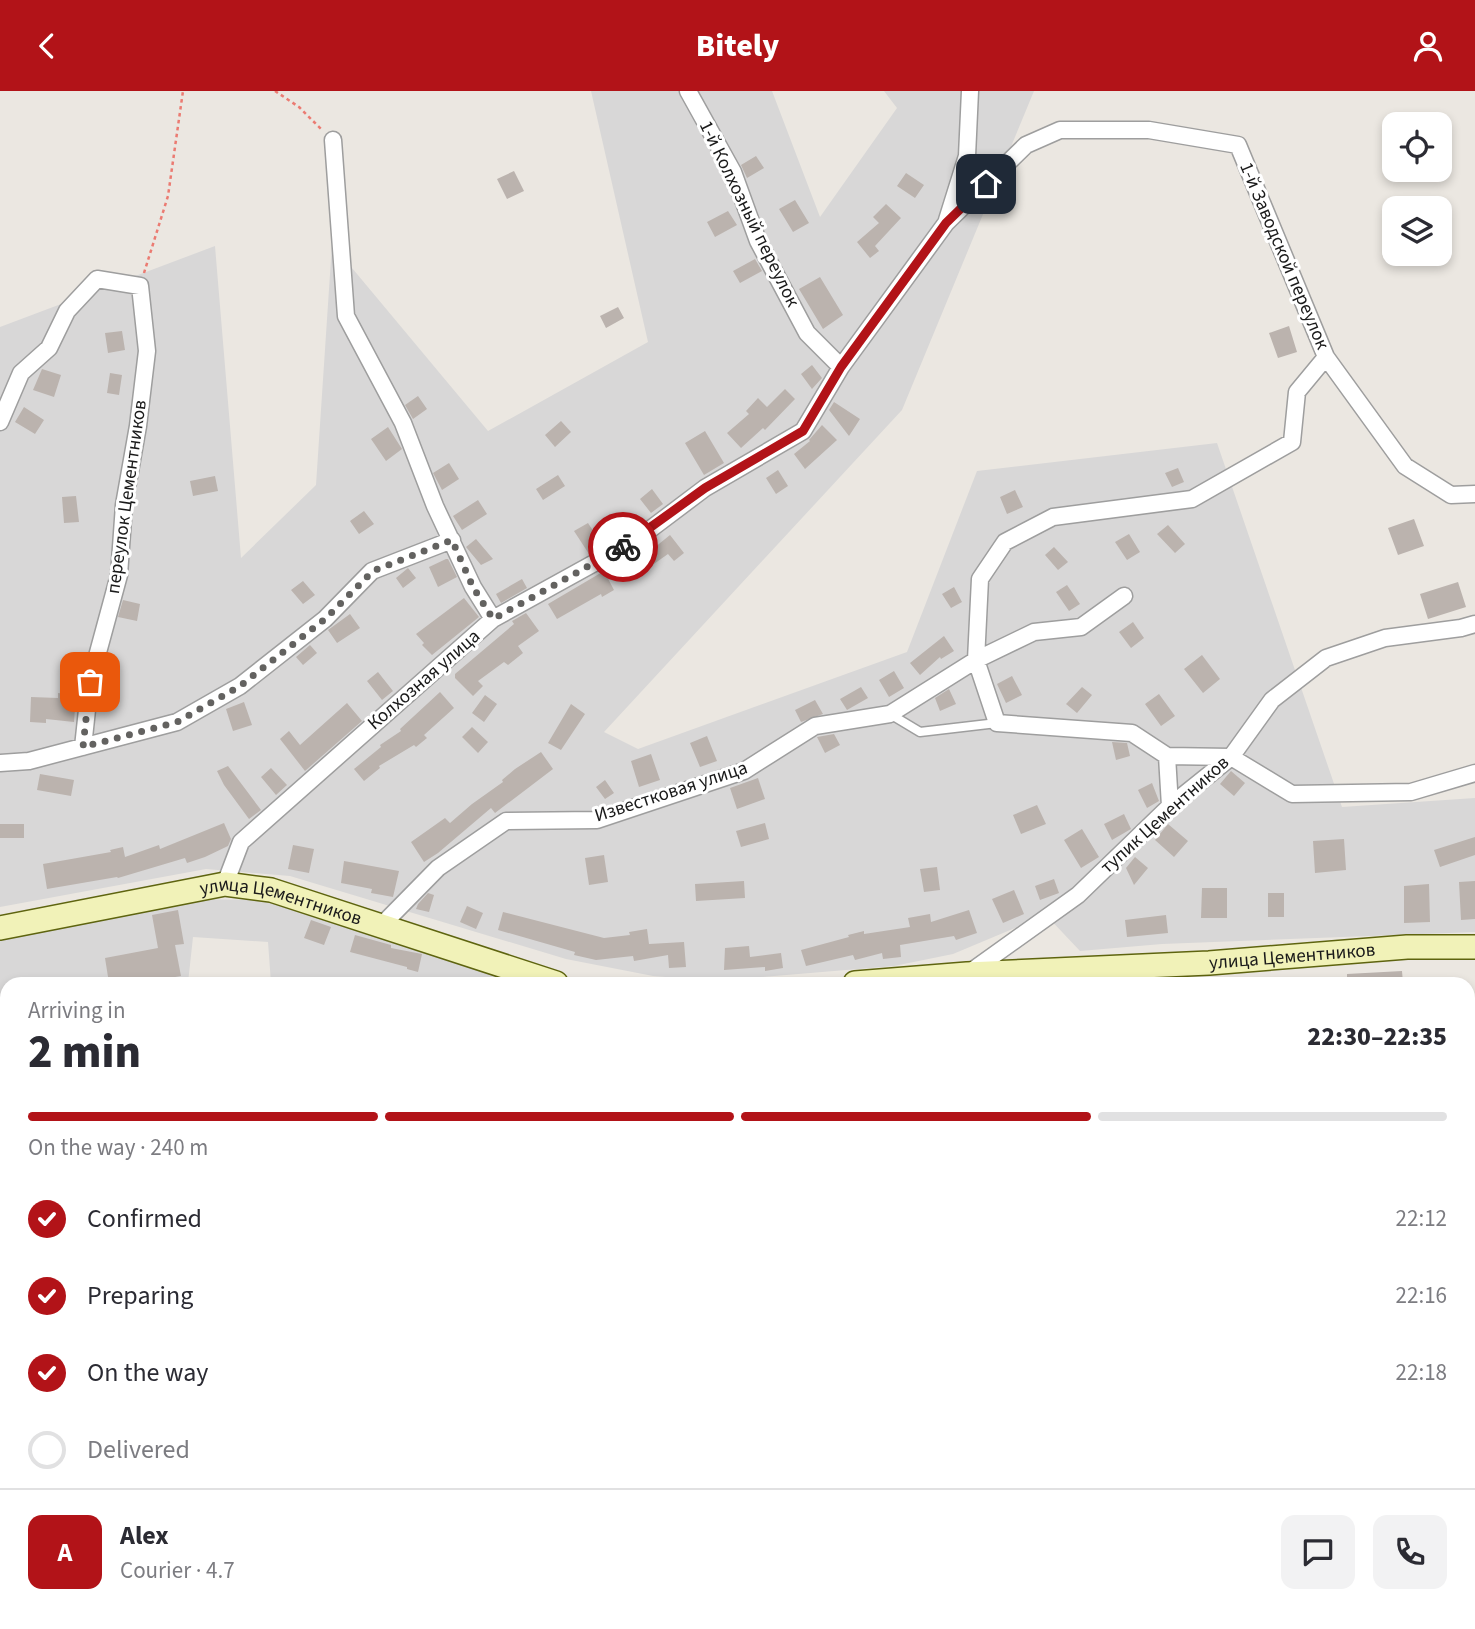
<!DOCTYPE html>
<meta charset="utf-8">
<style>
:root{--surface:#fff;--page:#f2f2f3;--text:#2b2b33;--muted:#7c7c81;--line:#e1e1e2;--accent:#b21318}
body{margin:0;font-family:"Source Sans 3",sans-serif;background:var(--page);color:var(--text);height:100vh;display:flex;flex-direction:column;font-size:26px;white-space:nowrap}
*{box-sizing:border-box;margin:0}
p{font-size:23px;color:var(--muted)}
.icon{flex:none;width:38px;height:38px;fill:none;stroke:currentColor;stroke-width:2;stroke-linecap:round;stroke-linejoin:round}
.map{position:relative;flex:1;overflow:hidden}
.drawer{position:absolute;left:0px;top:886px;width:1475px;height:653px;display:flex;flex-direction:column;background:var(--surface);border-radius:21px 21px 0 0;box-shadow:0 4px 10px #0003}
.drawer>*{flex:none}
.fabs{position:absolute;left:1382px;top:21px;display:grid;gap:14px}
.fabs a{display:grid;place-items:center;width:70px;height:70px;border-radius:14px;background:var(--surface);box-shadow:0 4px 10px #0003;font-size:35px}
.pin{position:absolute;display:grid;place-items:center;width:60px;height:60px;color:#fff;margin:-30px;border-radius:14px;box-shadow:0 4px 10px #0006}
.courier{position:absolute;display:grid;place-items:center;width:70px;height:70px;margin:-35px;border:5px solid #b21318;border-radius:50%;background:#fff;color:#222;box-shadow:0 2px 9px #0007}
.summary em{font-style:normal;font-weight:800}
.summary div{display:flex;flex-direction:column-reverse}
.summary{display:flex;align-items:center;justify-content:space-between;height:119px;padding:0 28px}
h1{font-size:46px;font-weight:800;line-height:52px}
.bar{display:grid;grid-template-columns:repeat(4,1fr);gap:10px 7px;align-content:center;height:84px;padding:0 28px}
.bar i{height:9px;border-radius:5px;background:var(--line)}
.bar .on{background:var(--accent)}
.bar p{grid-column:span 4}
.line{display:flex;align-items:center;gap:18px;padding:0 28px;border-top:2px solid var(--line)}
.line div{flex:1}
.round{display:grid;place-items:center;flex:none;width:74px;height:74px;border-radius:14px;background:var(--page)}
ol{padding:0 28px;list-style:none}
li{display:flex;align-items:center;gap:21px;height:77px}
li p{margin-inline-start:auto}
li .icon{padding:7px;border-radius:50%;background:var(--accent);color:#fff;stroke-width:4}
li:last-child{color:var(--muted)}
li i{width:38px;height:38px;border:4px solid var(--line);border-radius:50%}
header{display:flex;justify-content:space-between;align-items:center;height:91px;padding:0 28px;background:var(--accent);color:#fff;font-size:32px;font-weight:800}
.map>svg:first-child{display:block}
.residential{fill:#d8d7d7}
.sand{fill:#f7e7b3}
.water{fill:#a5ccd5}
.building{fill:#bbb3ae}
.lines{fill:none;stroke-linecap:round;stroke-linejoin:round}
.lane-casing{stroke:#9e9e9e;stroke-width:11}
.street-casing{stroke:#9e9e9e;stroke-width:19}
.secondary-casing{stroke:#5e640f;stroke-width:26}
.path{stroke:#eb7b72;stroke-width:2.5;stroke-dasharray:3.5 3.5;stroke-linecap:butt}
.lane{stroke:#fff;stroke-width:8}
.street{stroke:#fff;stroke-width:16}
.secondary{stroke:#f1f2b8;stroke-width:23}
.done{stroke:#636260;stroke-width:7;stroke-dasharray:0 12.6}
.route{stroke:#b21318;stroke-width:9}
.labels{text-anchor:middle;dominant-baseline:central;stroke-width:6;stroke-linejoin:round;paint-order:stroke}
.street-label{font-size:19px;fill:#1a1a1a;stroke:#fff}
</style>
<header><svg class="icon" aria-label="back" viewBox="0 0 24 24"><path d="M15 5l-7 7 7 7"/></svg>Bitely<svg class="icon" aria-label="person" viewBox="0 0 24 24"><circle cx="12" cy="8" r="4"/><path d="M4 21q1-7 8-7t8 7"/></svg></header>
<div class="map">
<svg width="1475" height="1538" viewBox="0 0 1475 1538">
<rect width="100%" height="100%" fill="#ebe7e1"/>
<path class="residential" d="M591,0H772L820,126L897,17L884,0H1034L902,319L604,641L638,658L907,561L977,380L1217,352L1342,716L1475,707V841L1162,853L1080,860L1046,824L953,863L894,875L714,890L653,885L566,868L290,785L206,778L0,816V236L215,155L241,467L316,394L332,153L488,340L648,251Z
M187,808L258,809L295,814L542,892H271L268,851L193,846L188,892H7V942L0,945V848Z
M1169,878L1170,892H982Z"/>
<path class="sand" d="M0,1370H7V1415H0Z"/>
<path class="water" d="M1468,1144L1475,1145V1538H0V1415H7V1531H1468Z"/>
<path class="building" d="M756,65L764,77L747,87L741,74Z
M514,80L524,100L507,108L497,88Z
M906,82L924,94L915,107L897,95Z
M795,109L809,132L793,141L779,118Z
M886,113L901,127L875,155L879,160L870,167L857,151L879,132L873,126Z
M728,120L737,134L715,146L707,131Z
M755,168L762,180L740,192L733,180Z
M820,186L843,224L823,238L799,198Z
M618,216L624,227L606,237L600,225Z
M1289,235L1297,261L1278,267L1269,242Z
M122,240L125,259L108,262L105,242Z
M812,274L822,287L812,298L801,283Z
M42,278L61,284L54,306L33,299Z
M110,282L122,284L119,304L107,302Z
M785,298L795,308L765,339L763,337L741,357L727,342L749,323L746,320L758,307L767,316Z
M418,305L427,318L413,328L405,314Z
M834,311L860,328L849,345L829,319Z
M24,316L44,329L35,343L15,331Z
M561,330L571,341L555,356L545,344Z
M822,334L837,349L805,378L794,363L810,350L809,349Z
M388,336L402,358L386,370L371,348Z
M705,340L724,372L704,384L685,352Z
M449,372L459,388L442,399L433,382Z
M1178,377L1184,391L1172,396L1165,382Z
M778,379L788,395L776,403L766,387Z
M558,384L565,395L543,409L536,398Z
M215,385L218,400L193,405L190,390Z
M652,398L663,413L651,422L640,408Z
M1015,399L1023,416L1007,423L1000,406Z
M76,405L79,431L64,432L62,406Z
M478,409L487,423L462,439L453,425Z
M364,420L374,433L359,443L350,430Z
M1414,428L1424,455L1398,464L1388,437Z
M588,432L603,455L589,463L574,440Z
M1168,434L1185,453L1175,462L1157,443Z
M1129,443L1140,461L1127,469L1115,451Z
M670,444L684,462L674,470L668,463L641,482L632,469L653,454L654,457Z
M476,448L493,468L481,474L466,456Z
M1054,456L1068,471L1058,479L1045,464Z
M446,468H448L457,486L438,496L429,476Z
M408,477L416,487L403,497L396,487Z
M604,480L614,499L602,506L601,503L557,528L548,513Z
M522,488L527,497L501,512L496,503Z
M303,490L315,504L303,513L291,499Z
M1458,491L1466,516L1428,528L1420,503Z
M1067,494L1080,513L1069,520L1056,501Z
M954,496L962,511L951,517L942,503Z
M464,507L479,526L432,564L422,554L424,552L416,543Z
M123,509L140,513L137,530L118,526Z
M526,522L539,540L518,555L523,562L508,574L504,571L478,590L483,595L473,605L455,587V583L514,533L512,530Z
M350,523L360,537L337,552L328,539Z
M1133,531L1144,547L1131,557L1119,541Z
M944,545L954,560L941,568L940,566L920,584L910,572Z
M310,554L317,562L303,574L296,566Z
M1202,564L1220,588L1203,602L1184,578Z
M894,580L904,597L889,606L879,589Z
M378,581L393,600L382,609L367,590Z
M1012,585L1022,604L1006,612L997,593Z
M861,596L868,607L847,619L840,608Z
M1082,596L1092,604L1077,622L1066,613Z
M949,598L956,613L940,620L935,607Z
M440,601L454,617L424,644L427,647L416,656L414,654L379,675L380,677L364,690L354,678L381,656L380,654L401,640L400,638Z
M58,602L76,604L74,631L46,628V632L30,631L31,606L58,607Z
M1159,603L1175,625L1161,635L1145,613Z
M485,604L497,613L484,631L472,622Z
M815,609L823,623L801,631L795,619Z
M244,611L252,634L233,640L226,618Z
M347,612L362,630L305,680L280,648L289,640L300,654Z
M571,613L585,623L561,659L548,652Z
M472,636L488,651L478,662L462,646Z
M834,643L840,654L825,662L817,646Z
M707,645L717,670L700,676L690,652Z
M1112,651L1127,652L1130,665L1116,669Z
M541,661L553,678L495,722L491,717L438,762L424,771L411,751L445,727L450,732L472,713L503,691L502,689L515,678Z
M651,663L660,689L639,696L631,670Z
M228,675L261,719L249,728L224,694L217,680Z
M271,677L287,694L276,704L261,686Z
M1231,680L1245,692L1234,705L1220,693Z
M40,683L74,689L71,705L37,699Z
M758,687L765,708L737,718L730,697Z
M605,689L614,702L605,708L596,696Z
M1152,692L1159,710L1147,717L1138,699Z
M1037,714L1046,733L1021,743L1013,724Z
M1124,723L1131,738L1112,749L1104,733Z
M224,732L231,748L228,755L205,766L187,772L185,767L118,787L117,786L47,798L43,773L111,761L110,759L123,756L125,766L159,754L160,758Z
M765,732L769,748L741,756L736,740Z
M0,733H24V747H0Z
M1168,733L1188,750L1174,766L1155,749Z
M1082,738L1099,766L1081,777L1064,749Z
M1475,746V764L1440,776L1434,759Z
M1344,748L1346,779L1315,782L1313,750Z
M293,754L314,758L309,782L288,778Z
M604,764L608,791L589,794L585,767Z
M1135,766L1148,777L1134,794L1126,777Z
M344,770L399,780L393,806L371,802L372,798L341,792Z
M937,776L940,799L924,801L920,778Z
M1054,788L1059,802L1040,809L1035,795Z
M744,790L745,807L696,810L695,793Z
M1475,790V828L1461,829L1459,791Z
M1429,793L1430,831L1404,832V795Z
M1202,797H1227V827H1201Z
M1014,799L1024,823L1003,832L992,808Z
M428,802L434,804L429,821L416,818L418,813Z
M1268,802H1284V826H1268Z
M467,815L483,822L476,838L460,831Z
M178,819L184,853L175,854L181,885L141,892H109L105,867L158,857L152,824Z
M969,819L977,842L956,849L954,845L900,854L901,866L883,868L882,862L855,869L853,864L806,875L801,859L849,846L848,844L864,840V843L910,836L908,827L930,823L931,831Z
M503,821L604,847L630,844L629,841L647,838L649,853L684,851L686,876L669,877L668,864L634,870L633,865L596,869L574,864L575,861L498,839Z
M1166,824L1168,842L1127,846L1125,829Z
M311,829L331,836L324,854L304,847Z
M355,844L391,854V857L422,863L418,881L407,878V876L350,861Z
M749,855L750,866L781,862L783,877L765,880V876L724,879L725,857Z
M1402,880L1403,892H1347V883Z"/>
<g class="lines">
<g class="lane-casing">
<path id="lane" d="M890,623L920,641L997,632
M0,1178L3,1177"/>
</g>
<g class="street-casing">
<path id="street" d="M688,0L733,81L758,150L807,242L841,276
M333,49L346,225L403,332L435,415L473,496L493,528
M947,129L967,65L970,0
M1326,266L1297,301L1292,351L1192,408L1053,426L1005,451L980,488L976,569L997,632L1132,642L1167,665L1231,666L1292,703L1411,701L1475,682
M0,331L21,282L49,257L67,220L97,188L140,195L147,260L138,335L124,414L119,484L90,591L83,656
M1167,665L1170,715
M0,672L29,670L177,631L240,595L325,528L372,480L452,449
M225,793L241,751L493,528L636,449L705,397L803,340L841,276L946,132L1026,54L1060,39H1149L1238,54L1326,266L1405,375L1451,404L1475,403
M381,835L438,777L506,730L597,729L744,680L815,635L890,623L976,569L1034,541L1081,536L1124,505
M969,882L1078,804L1170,715L1231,666L1272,609L1326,567L1385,547L1461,537L1475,533
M0,932L7,930"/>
</g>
<g class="secondary-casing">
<g id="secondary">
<path id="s1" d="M0,837L225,793L271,799L556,892"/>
<path id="s2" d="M855,892L967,883L1209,872L1407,856H1475"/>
</g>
</g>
<path class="path" d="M275,0L299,16L323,40
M144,182L168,105L183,0"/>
<use href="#lane" class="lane"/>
<use href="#street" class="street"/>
<use href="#secondary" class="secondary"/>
</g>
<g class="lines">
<path class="done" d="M90,591L83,656L177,631L240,595L325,528L373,480L452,449L473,496L493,528L623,456"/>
<path class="route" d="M623,456L705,397L803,340L841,276L946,132L986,93"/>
</g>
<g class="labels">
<g class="street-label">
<text transform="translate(749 123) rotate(64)">1-й Колхозный переулок</text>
<text transform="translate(1284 165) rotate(67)">1-й Заводской переулок</text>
<text transform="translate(127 406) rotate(-82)">переулок Цементников</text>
<text transform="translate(424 589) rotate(-41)">Колхозная улица</text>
<text transform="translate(671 701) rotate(-18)">Известковая улица</text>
<text transform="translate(1165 724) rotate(-42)">тупик Цементников</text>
<text stroke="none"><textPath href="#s1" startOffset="287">улица Цементников</textPath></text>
<text stroke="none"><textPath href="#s2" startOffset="438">улица Цементников</textPath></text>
</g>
</g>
</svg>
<div class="fabs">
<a><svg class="icon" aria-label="locate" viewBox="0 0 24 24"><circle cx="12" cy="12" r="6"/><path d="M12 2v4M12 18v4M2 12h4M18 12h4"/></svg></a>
<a><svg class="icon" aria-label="layers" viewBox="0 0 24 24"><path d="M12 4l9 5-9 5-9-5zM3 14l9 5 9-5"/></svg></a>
</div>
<div class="pin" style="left:90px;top:591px;background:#ea580c"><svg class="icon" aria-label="bag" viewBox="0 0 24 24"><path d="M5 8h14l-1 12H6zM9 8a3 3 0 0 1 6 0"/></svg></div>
<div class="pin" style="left:986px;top:93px;background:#1f2937"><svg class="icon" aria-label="home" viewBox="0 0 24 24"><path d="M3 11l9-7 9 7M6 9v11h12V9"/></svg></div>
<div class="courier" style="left:623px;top:456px"><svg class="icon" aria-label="bike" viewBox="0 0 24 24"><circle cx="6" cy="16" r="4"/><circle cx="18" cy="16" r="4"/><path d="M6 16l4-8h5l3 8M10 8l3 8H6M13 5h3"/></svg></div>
<section class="drawer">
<div class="summary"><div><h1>2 min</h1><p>Arriving in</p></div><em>22:30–22:35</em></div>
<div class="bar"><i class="on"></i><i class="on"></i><i class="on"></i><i></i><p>On the way · 240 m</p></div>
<ol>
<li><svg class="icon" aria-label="check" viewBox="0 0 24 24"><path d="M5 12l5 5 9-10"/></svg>Confirmed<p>22:12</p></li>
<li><svg class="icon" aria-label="check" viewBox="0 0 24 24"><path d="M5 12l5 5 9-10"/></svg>Preparing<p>22:16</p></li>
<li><svg class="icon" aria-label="check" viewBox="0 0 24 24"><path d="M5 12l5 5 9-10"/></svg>On the way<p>22:18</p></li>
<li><i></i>Delivered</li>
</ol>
<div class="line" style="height:126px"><b class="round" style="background:var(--accent);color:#fff">A</b><div><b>Alex</b><p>Courier · 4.7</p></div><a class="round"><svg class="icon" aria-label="chat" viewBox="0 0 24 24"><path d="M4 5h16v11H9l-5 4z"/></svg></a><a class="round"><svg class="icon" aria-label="phone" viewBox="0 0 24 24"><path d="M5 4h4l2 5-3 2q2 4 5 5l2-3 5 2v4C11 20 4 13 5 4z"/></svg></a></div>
</section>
</div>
